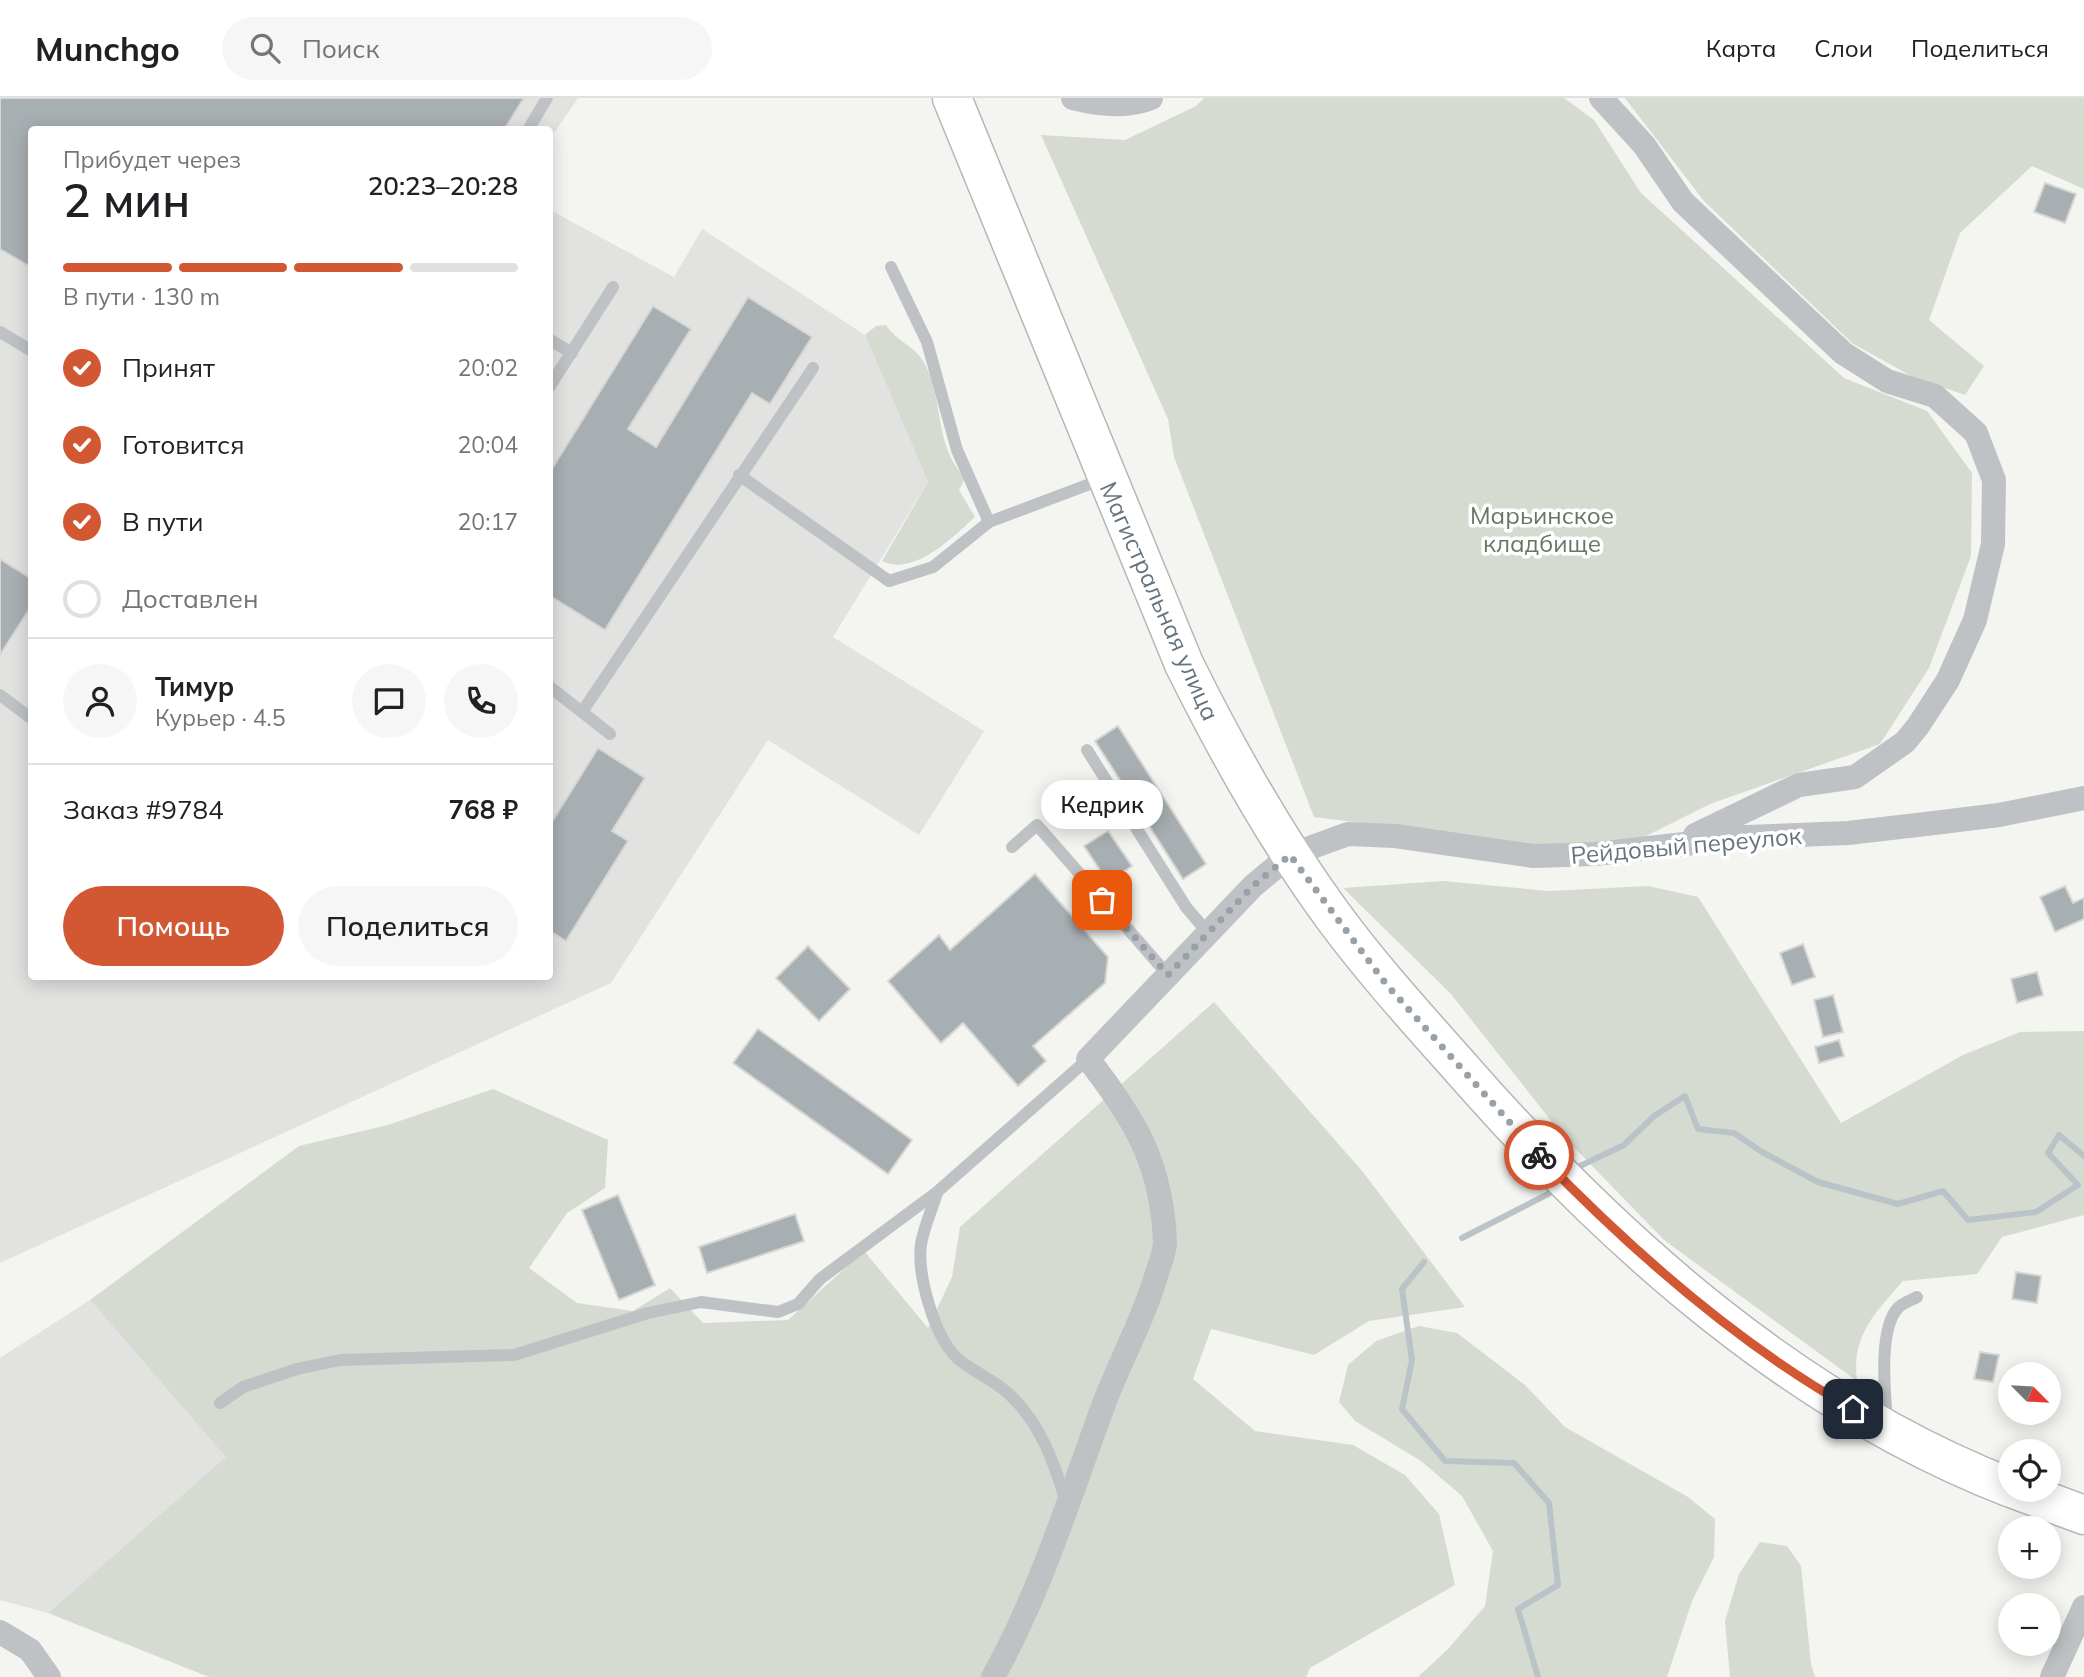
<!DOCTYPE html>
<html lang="ru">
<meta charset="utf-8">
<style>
:root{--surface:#fff;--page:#f6f6f6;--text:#202124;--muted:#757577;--line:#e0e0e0;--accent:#d25733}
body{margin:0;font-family:Mulish,sans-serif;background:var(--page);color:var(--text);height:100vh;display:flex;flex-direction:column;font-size:26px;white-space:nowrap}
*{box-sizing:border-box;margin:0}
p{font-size:23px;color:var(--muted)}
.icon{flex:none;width:38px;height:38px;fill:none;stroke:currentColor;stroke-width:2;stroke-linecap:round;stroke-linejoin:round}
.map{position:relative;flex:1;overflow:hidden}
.details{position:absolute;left:28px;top:28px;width:525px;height:854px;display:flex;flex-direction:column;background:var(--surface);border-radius:7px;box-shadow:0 4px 18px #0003}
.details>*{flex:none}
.needle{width:46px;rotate:114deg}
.fabs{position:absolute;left:1998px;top:1264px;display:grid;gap:14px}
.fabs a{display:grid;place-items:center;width:63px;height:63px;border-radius:50%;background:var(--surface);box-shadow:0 4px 18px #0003;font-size:35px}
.pin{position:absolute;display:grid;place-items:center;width:60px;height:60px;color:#fff;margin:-30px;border-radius:14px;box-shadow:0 4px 10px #0006}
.courier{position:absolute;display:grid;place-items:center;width:70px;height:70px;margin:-35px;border:5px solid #d25733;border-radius:50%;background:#fff;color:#222;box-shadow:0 2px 9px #0007}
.bubble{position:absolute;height:49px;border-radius:24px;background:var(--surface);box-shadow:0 4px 18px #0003;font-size:23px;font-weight:600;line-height:49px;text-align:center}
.head em{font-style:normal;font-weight:600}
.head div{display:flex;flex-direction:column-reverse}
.head{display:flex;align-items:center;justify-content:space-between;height:119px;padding:0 35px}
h1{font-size:46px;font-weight:600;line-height:52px}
.bar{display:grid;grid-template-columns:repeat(4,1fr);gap:10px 7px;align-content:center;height:84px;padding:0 35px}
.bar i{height:9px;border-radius:5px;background:var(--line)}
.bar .current{background:var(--accent)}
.bar p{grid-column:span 4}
.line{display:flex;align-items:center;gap:18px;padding:0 35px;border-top:2px solid var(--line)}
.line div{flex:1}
.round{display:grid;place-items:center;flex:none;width:74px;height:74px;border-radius:37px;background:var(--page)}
ol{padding:0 35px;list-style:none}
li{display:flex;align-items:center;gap:21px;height:77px}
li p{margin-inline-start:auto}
li .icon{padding:7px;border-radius:50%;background:var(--accent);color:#fff;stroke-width:4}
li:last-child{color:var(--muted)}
li i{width:38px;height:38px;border:4px solid var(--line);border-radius:50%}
.primary-button{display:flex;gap:14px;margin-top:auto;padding:14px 35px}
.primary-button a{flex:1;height:80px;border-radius:42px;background:var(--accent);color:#fff;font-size:28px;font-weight:600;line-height:80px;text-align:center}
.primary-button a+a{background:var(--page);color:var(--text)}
header{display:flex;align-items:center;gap:42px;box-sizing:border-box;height:98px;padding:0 35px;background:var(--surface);border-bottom:2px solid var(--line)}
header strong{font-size:33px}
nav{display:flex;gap:38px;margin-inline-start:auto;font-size:24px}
.search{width:490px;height:63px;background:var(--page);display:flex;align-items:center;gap:18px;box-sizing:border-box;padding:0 24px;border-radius:38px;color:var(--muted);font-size:26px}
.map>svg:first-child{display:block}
.built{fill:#e2e3e1}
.green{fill:#d6dbd2}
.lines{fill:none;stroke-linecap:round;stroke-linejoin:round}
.stream{stroke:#bac3c7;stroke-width:6}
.building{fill:#a8afb3;stroke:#d6d6d4;stroke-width:2}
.primary-casing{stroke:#b4b7ba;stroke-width:41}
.lane{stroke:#bec2c5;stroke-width:12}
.street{stroke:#bec2c5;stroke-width:24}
.primary{stroke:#fff;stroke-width:38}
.done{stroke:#98a1a7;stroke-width:7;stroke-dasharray:0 12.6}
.route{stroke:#d25733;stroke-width:9}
.labels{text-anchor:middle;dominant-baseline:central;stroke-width:7;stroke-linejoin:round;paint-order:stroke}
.park-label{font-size:24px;fill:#687764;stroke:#fff}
.street-label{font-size:24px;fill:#66747f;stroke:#fff}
</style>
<header>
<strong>Munchgo</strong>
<div class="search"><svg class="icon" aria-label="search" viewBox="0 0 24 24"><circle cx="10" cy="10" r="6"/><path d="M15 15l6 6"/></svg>Поиск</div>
<nav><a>Карта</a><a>Слои</a><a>Поделиться</a></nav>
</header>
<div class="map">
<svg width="2084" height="1579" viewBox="0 0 2084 1579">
<rect width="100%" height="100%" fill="#f4f4f1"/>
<path class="built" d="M0,0H578L550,41V32H32V878H550V112L674,179L702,131L865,237L928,384L833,539L984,633L919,737L768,642L611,885L0,1165Z
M90,1202L227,1359L48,1515L0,1502V1260Z"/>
<path class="green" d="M1204,0H1564L1594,22L1641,95L1844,280L1927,313L1972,375L1971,458L1929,570L1880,646L1710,706L1632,745L1540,747L1314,719L1174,359L1168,321L1041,37L1125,42L1196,8Z
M1625,0H2084V91L2032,68L1960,135L1929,222L1984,268L1965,297L1911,278L1852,245L1704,103Z
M886,227C895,242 912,247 921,260C946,296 931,344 965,380L959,392L975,419C953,439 914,479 882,463L928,384L865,237L876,228Z
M1443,783L1549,793L1648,788L1698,799L1841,1025L1963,957L2020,934L2084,933V1117L2002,1139L1977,1176L1903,1183C1875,1215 1851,1238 1857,1283L1664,1142L1563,1038L1451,896L1343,790Z
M1214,904L1363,1074L1465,1209L1369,1223L1314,1257L1211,1231L1193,1281L1255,1333L1353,1347L1405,1377L1439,1416L1455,1487L1310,1570L1306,1579H209L48,1515L226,1359L90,1202L299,1048L388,1027L493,991L608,1042L605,1090L567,1115L529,1170L577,1205L633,1213L670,1190L703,1225L788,1222L864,1153L928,1230L952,1179L960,1129Z
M1419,1228L1457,1235L1525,1287L1565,1329L1688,1399L1715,1421L1714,1459L1692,1503L1667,1579H1418L1448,1551L1485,1508L1493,1453L1462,1398L1421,1363L1355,1323L1339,1304L1348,1267L1376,1243Z
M1760,1444L1787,1448L1801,1468L1811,1566L1815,1579H1730L1725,1523L1739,1476Z"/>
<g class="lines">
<path class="stream" d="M1580,1068L1624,1047L1654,1018L1685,998L1698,1031L1734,1035L1762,1054L1818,1084L1898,1106L1943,1093L1968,1122L2036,1114L2078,1087L2048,1055L2059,1037L2084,1058
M1462,1140L1550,1095
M1424,1164L1402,1191L1412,1262L1402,1311L1445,1363L1514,1365L1549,1405L1558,1487L1518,1511L1538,1579"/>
</g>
<path class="building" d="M0,0H524L504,32H32V170L0,151Z
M2045,85L2076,96L2065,125L2034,114Z
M748,199L812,239L770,306L752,295L605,532L550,498V374L653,208L691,231L628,331L656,349Z
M0,461L32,481V507L0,557Z
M1118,628L1206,766L1183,781L1095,643Z
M598,650L645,680L612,733L628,743L566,843L550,833V727Z
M1108,733L1132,768L1108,784L1084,748Z
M1035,776L1108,859L1105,885L1033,948L1046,963L1018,988L963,925L941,945L888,883L939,837L950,852Z
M2065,788L2073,805L2084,800V821L2055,834L2040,799Z
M1803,846L1815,879L1792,887L1780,855Z
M808,848L850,891L819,923L776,880Z
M2037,874L2043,897L2017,905L2011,881Z
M1833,897L1843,934L1823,939L1814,902Z
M758,931L912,1042L888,1076L733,965Z
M1839,942L1844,958L1819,965L1815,949Z
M618,1097L655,1187L619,1202L582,1112Z
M795,1116L804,1143L707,1175L699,1149Z
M2016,1174L2041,1178L2037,1205L2012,1201Z
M1980,1254L1999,1257L1993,1284L1974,1281Z"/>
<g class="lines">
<g class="primary-casing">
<path id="primary" d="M952,0L1184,566C1227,653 1276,740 1333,818C1375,875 1422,926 1468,978C1618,1148 1797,1307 2011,1390
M2014,1391L2084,1417"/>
</g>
<path class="lane" d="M528,32L547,0
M891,169L927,244L957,352L989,424
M0,234L32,253
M550,242L572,255
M550,288L613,189
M739,377L889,483L933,469L989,424L1103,381
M550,589L610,636
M0,597L32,621
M582,614L813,270
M1087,652L1186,809L1208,835
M1012,749L1037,727L1168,877
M937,1095C932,1111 924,1129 921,1146C917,1177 934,1238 957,1260C973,1274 995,1282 1010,1297C1041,1326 1054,1365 1066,1404
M220,1305L243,1289L297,1271L340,1262L514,1257L648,1215L701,1204L778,1214L798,1206L820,1181L937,1094L1088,961
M1887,1324C1885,1296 1878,1231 1898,1210C1902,1205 1912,1202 1917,1199"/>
<path class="street" d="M1073,0C1097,6 1128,10 1151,0
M1601,0L1644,47L1683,104L1843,255L1887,283L1935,298L1976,335L1994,382L1993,446L1975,522L1948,582L1918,628L1905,644L1855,679L1799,687L1695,737
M0,1534L30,1552L49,1579
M993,1579C1042,1491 1070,1397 1105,1303C1122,1259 1144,1220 1157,1175C1160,1165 1165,1154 1165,1144C1162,1066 1135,1021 1088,961L1253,788L1290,757L1348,736L1395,738L1534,758L1595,756L1747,739L1848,735L1934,725L1999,717L2084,700
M2052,1579L2084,1509"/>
<use href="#primary" class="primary"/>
</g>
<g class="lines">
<path class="done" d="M1102,802L1168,877L1253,788L1290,757L1386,886L1539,1057"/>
<path class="route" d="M1539,1057C1630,1151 1739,1247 1853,1311"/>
</g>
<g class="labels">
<g class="park-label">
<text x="1542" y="417">Марьинское<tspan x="1542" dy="28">кладбище</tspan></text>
</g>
<g class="street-label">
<text transform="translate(1160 503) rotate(66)">Магистральная улица</text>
<text transform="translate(1686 747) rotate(-5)">Рейдовый переулок</text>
</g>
</g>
</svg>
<div class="fabs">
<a><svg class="needle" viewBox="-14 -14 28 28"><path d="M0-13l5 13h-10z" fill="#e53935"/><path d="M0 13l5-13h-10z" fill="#757577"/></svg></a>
<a><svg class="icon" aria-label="locate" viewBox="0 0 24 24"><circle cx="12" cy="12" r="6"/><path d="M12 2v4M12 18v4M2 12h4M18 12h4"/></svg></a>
<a>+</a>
<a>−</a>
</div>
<div class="pin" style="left:1102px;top:802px;background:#ea580c"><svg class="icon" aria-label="bag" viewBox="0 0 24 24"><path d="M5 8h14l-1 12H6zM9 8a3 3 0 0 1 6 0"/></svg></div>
<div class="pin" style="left:1853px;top:1311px;background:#1f2937"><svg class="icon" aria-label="home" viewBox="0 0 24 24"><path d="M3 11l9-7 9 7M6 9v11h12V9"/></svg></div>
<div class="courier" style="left:1539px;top:1057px"><svg class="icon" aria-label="bike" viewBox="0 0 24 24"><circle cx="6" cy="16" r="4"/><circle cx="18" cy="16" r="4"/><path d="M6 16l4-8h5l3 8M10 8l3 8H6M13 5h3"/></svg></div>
<div class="bubble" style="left:1041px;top:682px;width:122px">Кедрик</div>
<section class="details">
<div class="head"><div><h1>2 мин</h1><p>Прибудет через</p></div><em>20:23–20:28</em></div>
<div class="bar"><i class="current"></i><i class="current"></i><i class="current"></i><i></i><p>В пути · 130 m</p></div>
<ol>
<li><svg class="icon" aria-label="check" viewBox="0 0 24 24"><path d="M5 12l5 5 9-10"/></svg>Принят<p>20:02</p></li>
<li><svg class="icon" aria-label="check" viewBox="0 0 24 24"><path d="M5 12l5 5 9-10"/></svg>Готовится<p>20:04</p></li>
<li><svg class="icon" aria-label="check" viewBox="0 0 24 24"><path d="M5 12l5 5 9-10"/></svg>В пути<p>20:17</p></li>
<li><i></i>Доставлен</li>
</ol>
<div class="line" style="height:126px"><a class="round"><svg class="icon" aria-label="person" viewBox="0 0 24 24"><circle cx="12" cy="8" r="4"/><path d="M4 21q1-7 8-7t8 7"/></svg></a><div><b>Тимур</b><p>Курьер · 4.5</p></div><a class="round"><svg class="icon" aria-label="chat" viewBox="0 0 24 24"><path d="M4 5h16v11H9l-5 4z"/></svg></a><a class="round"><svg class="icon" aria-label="phone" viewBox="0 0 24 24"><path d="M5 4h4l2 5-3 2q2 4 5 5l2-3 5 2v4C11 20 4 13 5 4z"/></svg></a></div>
<div class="line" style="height:91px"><div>Заказ #9784</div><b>768 ₽</b></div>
<div class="primary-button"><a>Помощь</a><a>Поделиться</a></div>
</section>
</div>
